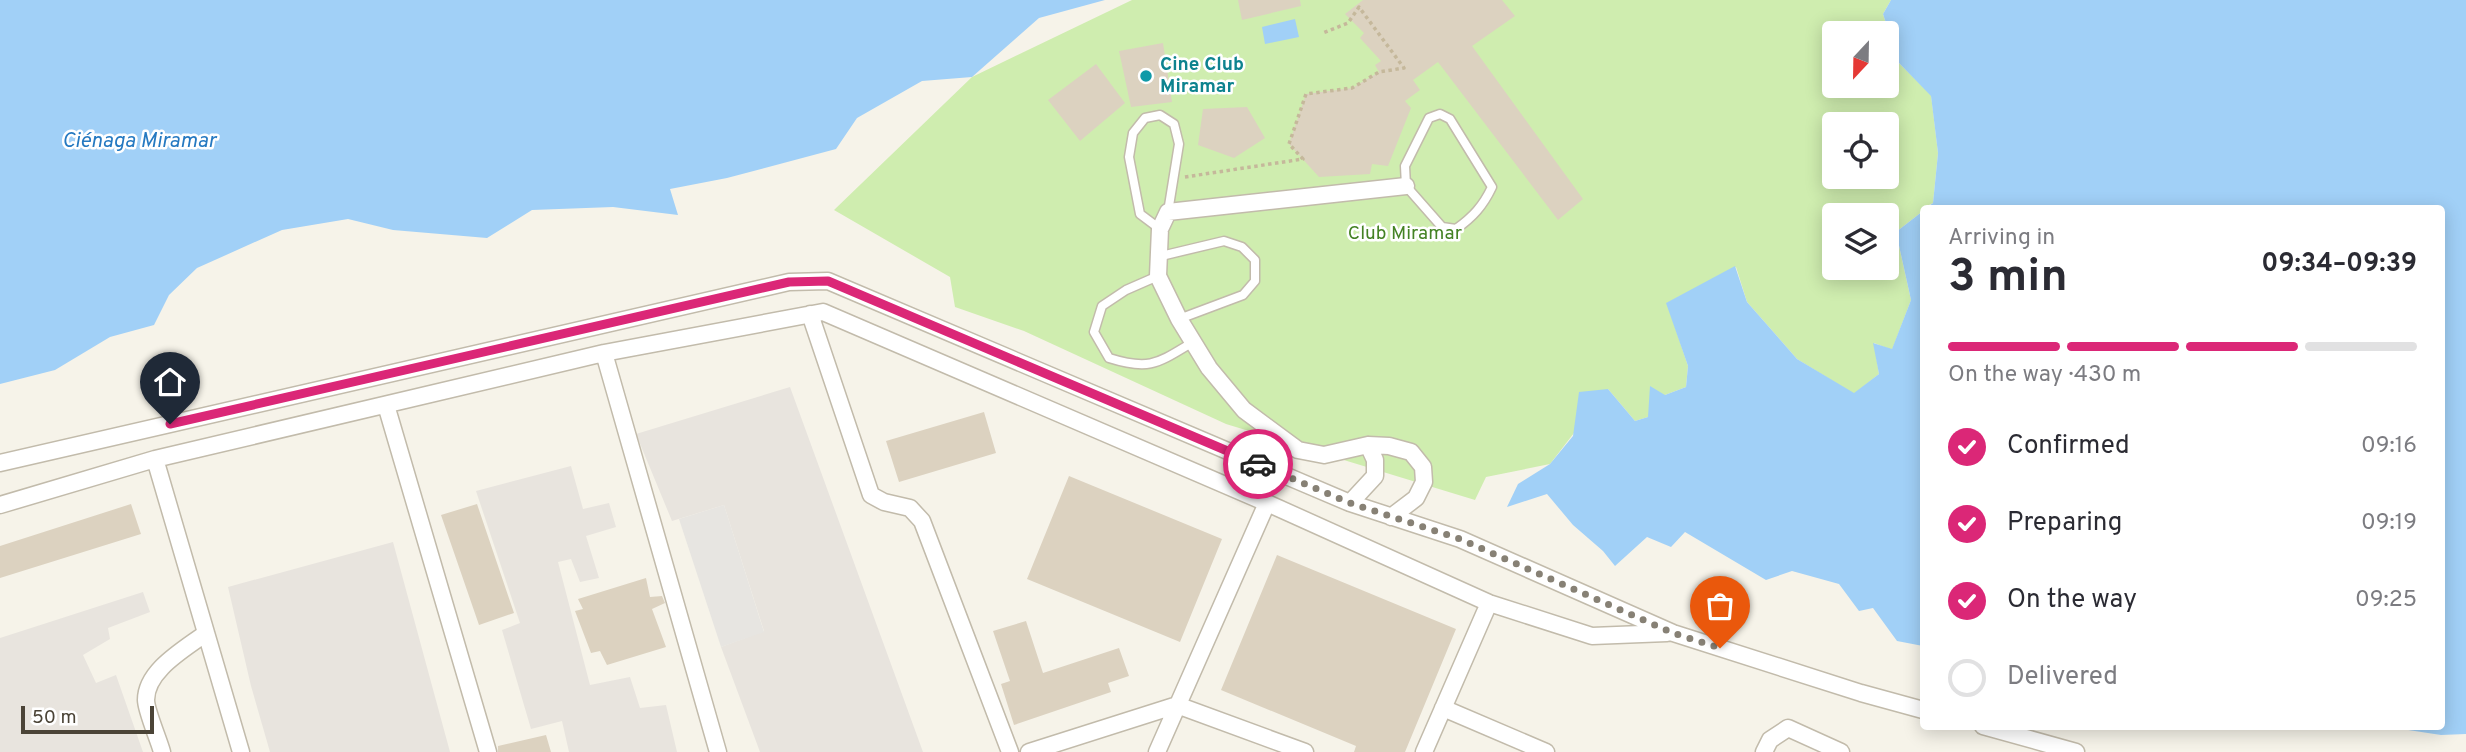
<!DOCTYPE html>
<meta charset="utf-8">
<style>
:root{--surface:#fff;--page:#f2f2f3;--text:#2b2b33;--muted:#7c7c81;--line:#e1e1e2;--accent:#db2777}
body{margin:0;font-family:Overpass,sans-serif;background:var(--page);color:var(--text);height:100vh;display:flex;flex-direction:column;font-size:26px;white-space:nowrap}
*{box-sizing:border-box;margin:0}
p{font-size:23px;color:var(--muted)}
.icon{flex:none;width:38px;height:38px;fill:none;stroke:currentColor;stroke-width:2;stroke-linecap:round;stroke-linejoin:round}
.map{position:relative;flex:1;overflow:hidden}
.sheet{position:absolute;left:1920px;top:205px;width:525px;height:525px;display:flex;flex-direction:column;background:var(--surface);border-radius:7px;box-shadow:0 4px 18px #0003}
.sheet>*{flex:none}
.needle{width:46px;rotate:202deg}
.fabs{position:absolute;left:1822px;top:21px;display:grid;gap:14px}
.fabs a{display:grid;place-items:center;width:77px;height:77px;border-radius:7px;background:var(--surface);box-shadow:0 4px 18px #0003;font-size:35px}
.scale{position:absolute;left:21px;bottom:18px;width:133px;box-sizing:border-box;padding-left:7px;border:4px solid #4b4437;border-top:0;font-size:19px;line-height:24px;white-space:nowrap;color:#4b4437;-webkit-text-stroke:5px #fff;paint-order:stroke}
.pin{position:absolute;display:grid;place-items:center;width:60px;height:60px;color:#fff;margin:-72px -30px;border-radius:50% 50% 50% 0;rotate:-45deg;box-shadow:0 0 7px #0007}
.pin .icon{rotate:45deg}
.courier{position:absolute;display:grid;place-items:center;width:70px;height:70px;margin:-35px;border:5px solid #db2777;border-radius:50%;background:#fff;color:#222;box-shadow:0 2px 9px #0007}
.overview em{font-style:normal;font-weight:700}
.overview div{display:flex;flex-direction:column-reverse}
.overview{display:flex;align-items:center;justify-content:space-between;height:119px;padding:0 28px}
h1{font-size:46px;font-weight:700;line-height:52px}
.bar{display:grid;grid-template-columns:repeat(4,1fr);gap:10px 7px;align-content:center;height:84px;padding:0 28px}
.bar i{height:9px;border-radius:5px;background:var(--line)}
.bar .on{background:var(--accent)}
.bar p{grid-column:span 4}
ol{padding:0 28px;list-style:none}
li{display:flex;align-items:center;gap:21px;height:77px}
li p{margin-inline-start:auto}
li .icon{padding:7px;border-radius:50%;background:var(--accent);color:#fff;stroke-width:4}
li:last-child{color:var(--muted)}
li i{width:38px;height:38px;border:4px solid var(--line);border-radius:50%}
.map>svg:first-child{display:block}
.industrial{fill:#e8e4de}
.green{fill:#cfedaf;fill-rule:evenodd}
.parking{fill:#e7e5e1}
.water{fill:#a1d0f7}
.building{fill:#dcd2c0}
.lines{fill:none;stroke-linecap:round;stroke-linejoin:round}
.service-casing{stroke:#c2bbab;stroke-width:11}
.minor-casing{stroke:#c2bbab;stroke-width:19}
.path{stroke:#c5b89b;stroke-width:3.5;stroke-dasharray:3.5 3.5;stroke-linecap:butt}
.service{stroke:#fff;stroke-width:8}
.minor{stroke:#fff;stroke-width:16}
.done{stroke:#878175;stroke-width:7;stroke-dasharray:0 12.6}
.route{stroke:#db2777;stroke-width:9}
.culture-dot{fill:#0f9aa8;stroke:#fff;stroke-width:2.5}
.labels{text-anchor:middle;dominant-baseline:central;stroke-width:5;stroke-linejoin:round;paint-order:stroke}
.culture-label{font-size:19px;font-weight:bold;fill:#0d838f;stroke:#fff;text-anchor:start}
.park-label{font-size:19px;fill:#448224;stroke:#fff}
.water-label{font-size:21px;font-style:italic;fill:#2579c1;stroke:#fff}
</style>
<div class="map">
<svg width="2466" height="752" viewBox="0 0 2466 752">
<rect width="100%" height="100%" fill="#f6f3e9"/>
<path class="industrial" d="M790,387L923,752H760L721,647L764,631L724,505L672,521L636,434Z
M571,466L583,509L609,503L616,527L586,536L599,578L580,582L571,559L558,562L590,685L630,677L640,708L666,705L677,752H569L562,721L531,729L502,630L520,623L476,491Z
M393,542L450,752H270L251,686L228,587Z
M143,592L150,612L108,628L110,639L83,655L96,683L116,675L143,752H0V638Z"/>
<path class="green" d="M1132,0H1891L1883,14L1899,63L1931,95L1938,153L1933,203L1923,208V211L1896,232L1911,300L1892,350L1874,343L1879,374L1854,394L1797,359L1747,302L1736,267L1667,303L1688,366L1686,387L1665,395L1648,417L1635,421L1608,389L1550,464L1486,477L1475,500L1226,424L1024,331L955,307L950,277L834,210L972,77ZM1834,33H1886V86H1834ZM1834,124H1886V177H1834ZM1834,215H1886V268H1834Z"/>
<path class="parking" d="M724,505L764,632L721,647L679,519Z"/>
<path class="water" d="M0,0H1105L1039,18L972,77L922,81L857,118L836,149L727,178L670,189L678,215L613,207L532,210L487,238L393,230L348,219L282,230L197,268L169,295L154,325L110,337L55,370L0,384Z
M1891,0H2466V734L2441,735L2382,726H2441V208H1926L1933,203L1938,153L1931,96L1899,63L1883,14Z
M1295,19L1299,37L1265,44L1262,27Z
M1923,211V646L1897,641L1873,608L1859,611L1839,584L1792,571L1766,580L1685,532L1671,547L1647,537L1615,566L1603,551L1573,525L1547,494L1507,507L1518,484L1550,464L1573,436L1579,392L1608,389L1635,421L1648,417L1650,386L1665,395L1686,387L1688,366L1666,303L1735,266L1747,302L1797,359L1854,393L1879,374L1873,343L1892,349L1911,300L1896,232Z"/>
<path class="building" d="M1238,0H1300L1301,6L1242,20Z
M1363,0H1502L1515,16L1472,46L1583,199L1558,220L1438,62L1413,80L1420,90L1405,101L1411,108L1388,166L1372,164L1370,174L1319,177L1289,144L1306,94L1352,88L1379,72L1375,65L1381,61L1360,38L1364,33L1345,14Z
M1163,43L1172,102L1131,107L1119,51Z
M1096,64L1125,103L1080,141L1048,100Z
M1247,107L1265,138L1234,158L1198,145L1203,109Z
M984,412L996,453L899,482L886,441Z
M1069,476L1222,539L1180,642L1027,579Z
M131,504L141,534L0,578V546Z
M477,504L514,613L479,625L441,515Z
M1277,555L1456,629L1405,752H1354L1356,746L1221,690Z
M646,578L650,597L662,596L665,603L652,609L666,647L607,665L600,651L591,653L575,611L583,609L578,599Z
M1026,621L1043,673L1119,648L1129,676L1108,683L1111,692L1014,725L1001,684L1010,681L993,631Z
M546,735L551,752H498V746Z"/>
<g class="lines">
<g class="service-casing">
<path id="service" d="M1440,114L1450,119L1492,187C1483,206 1473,217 1456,229L1442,227L1406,186L1405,166L1429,118Z
M1160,229L1140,214L1129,157L1133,133L1145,118L1160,115L1174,124L1179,144L1168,212
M1157,257L1224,241L1242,247L1255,260V281L1243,295L1179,319
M1158,276L1126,290L1102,306L1094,332L1109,358C1150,371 1158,363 1193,342"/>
</g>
<g class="minor-casing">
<path id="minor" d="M810,314L871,495L884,502L910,508L922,521L1010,752
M604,353L718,752
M386,405L488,752
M155,459L241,752
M0,463L789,282L828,281L1350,503L1460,539L1673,633L1861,693L1923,710
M1350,503L1375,476V460L1368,445
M0,505L155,459L604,353L823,312L1267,503L1489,603L1592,636L1667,633
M1391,517L1416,498L1424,482L1423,467L1411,452L1389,446L1368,445L1324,455L1298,450L1244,410L1209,368L1179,319L1158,276L1160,229L1168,212L1406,186
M1443,708L1546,752
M1983,726L2076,752
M162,752C159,740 146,711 146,700C146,670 185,649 206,633
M1029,752L1177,705L1305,752
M1157,752L1267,503
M1424,752L1489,603
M1764,752L1770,740L1788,728L1841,752"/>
</g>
<path class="path" d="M1185,177L1303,159L1289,144L1306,94L1352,88L1379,72L1404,68L1359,7L1348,23L1323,33"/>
<use href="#service" class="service"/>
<use href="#minor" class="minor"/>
</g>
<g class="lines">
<path class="done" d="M1258,464L1350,503L1460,539L1673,633L1720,648"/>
<path class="route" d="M170,424L789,282L828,281L1258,464"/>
</g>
<circle class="culture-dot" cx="1146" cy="76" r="7"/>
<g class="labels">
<g class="culture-label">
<text x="1160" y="65">Cine Club<tspan x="1160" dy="22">Miramar</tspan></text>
</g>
<g class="park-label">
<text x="1405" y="234">Club Miramar</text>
</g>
<g class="water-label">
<text x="139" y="141">Ciénaga Miramar</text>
</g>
</g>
</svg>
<div class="fabs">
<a><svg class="needle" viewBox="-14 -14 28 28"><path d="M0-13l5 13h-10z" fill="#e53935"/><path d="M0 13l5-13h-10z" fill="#7c7c81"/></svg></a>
<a><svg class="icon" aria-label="locate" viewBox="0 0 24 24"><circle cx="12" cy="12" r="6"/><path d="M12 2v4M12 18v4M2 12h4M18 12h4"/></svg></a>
<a><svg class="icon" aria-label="layers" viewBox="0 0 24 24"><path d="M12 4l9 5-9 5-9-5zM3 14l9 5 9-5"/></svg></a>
</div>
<div class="scale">50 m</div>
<div class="pin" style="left:1720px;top:648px;background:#ea580c"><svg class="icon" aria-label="bag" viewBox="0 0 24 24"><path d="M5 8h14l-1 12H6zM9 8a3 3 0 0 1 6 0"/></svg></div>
<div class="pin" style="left:170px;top:424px;background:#1f2937"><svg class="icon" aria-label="home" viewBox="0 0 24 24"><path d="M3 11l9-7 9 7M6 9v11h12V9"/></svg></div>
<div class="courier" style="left:1258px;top:464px"><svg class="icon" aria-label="car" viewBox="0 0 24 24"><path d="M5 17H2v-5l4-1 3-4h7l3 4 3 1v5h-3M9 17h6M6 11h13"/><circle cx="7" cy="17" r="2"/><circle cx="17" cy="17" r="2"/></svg></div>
<section class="sheet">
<div class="overview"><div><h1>3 min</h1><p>Arriving in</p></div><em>09:34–09:39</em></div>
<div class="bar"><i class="on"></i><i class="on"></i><i class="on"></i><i></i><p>On the way · 430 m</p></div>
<ol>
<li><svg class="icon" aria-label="check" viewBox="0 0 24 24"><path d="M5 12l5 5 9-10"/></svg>Confirmed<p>09:16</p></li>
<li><svg class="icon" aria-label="check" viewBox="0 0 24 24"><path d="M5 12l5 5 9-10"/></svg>Preparing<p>09:19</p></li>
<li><svg class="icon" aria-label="check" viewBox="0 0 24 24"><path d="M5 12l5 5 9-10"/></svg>On the way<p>09:25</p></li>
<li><i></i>Delivered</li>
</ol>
</section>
</div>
